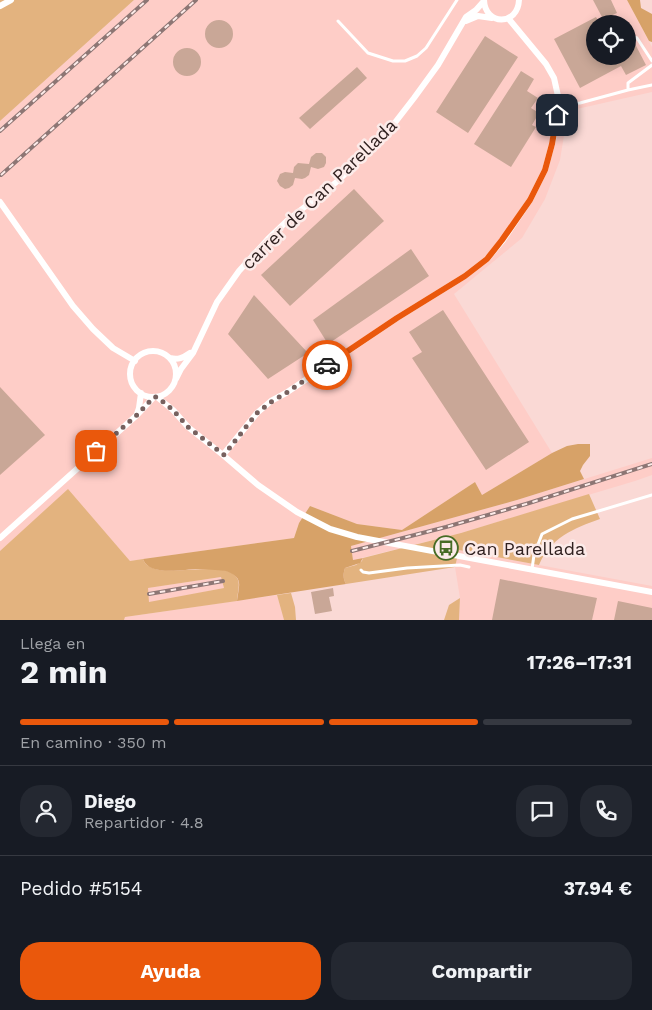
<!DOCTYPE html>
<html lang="es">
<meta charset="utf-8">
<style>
:root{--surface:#171b24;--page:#242831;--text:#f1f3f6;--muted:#9ea1a6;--line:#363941;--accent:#ea580c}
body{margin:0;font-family:"Work Sans",sans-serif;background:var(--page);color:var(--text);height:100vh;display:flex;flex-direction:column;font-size:19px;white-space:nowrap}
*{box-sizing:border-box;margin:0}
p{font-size:16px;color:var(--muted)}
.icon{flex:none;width:28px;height:28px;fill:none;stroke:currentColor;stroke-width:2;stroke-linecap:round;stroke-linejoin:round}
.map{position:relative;height:620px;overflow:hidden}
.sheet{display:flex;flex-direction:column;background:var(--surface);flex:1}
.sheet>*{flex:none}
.buttons{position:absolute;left:586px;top:15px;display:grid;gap:10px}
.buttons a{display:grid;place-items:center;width:50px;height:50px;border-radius:50%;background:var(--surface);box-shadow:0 2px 12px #0003;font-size:25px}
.pin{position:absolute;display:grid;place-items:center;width:42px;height:42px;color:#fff;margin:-21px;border-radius:10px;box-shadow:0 2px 8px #0006}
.courier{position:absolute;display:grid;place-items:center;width:50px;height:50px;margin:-25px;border:4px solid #ea580c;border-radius:50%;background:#fff;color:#222;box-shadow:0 1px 6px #0007}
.headline em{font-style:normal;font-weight:700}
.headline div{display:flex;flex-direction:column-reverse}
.headline{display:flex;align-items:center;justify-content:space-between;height:85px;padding:0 20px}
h1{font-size:32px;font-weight:700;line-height:38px}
.bar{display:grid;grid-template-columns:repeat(4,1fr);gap:8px 5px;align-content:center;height:60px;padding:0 20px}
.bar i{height:6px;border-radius:4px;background:var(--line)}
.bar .current{background:var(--accent)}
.bar p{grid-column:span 4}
.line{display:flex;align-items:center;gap:12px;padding:0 20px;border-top:1px solid var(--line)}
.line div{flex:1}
.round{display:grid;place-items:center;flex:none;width:52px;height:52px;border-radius:20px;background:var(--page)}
.primary-button{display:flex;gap:10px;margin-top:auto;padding:10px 20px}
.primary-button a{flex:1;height:58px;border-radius:20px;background:var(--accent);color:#fff;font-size:20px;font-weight:700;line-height:58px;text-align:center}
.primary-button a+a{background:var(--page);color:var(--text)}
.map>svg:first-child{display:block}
.built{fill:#fecdc7;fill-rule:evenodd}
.green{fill:#e3b37f;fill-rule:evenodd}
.forest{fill:#d7a268}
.building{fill:#c9a797}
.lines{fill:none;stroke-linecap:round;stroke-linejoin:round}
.service{stroke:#fff;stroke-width:3}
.minor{stroke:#fff;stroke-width:6}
.rail-casing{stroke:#8d7674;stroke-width:4}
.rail{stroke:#fcebe9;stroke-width:2;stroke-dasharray:5.5;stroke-linecap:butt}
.done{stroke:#77615f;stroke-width:5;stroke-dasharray:0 9}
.route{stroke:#ea580c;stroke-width:6}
.labels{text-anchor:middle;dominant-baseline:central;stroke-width:5;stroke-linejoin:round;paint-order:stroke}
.street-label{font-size:18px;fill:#302120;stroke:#fcebe9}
.poi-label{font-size:18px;fill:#302120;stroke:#fcebe9;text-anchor:start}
</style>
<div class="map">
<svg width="652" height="620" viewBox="0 0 652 620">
<rect width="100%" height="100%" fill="#fad9d5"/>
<path class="built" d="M134,0H627L652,47V92L568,111L560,160L545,199L522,238L454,294L552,453L482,495L475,482L402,530L357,524L310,506L299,523L294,538L130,561L68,490L0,551V121ZM595,24H628V56H595Z
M652,458V475L635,481L461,533L353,560L351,546L517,500Z
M459,550L652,586V620H459L460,598L455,567Z
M221,577L224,588L149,603L147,588Z
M277,595L284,620H124L125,617Z"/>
<path class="green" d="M0,0H134L0,121Z
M68,489L130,561L143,559C151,585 224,556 237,578C241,584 237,594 237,601L125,617L124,620H0V551ZM221,577L224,588L149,602L148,588Z
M589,494L600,519C574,528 550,538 539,565L459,550L455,567L346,584C343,579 343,574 345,568L356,565L362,561L363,558L461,533Z
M291,593L295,607L296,620H284L277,595Z
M460,598L459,620H444L449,605Z"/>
<path class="forest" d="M627,0H640L641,8L652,14V42L649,41Z
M578,444H590V456L583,465L580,471L584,479L517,500L351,546L353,560L363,558L360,563L345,568C343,574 343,579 346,584L237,601C239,584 244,578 226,571C216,570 207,569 198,569C184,569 149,577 143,559L294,538L299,523L310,506L357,524L402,530L475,482L482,495L552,453L567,446Z"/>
<path class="building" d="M593,0H611L617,13L606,18L602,17Z
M596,17L600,24H595V56H628V45L634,42L646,65L626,75L621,66L580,88L554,39Z
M205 34a14 14 0 1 1 28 0a14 14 0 1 1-28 0Z
M485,36L518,57L468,133L436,112Z
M173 62a14 14 0 1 1 28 0a14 14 0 1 1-28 0Z
M357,67L367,78L310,129L299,118Z
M521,71L534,79L527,91L538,98L531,108L539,113L532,125L536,127L511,167L474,144Z
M316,153H322L326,157V163L324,167L318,169L311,167L309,175L305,178L302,179L295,178L293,185L289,188L285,189L280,186L277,181L280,174L285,172L293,173L294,167L298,163L309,164L311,157Z
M354,189L384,221L290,306L261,275Z
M411,249L429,276L328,344L313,320Z
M254,295L308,353L268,379L228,334Z
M443,310L529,442L486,470L412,358L422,352L409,332Z
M0,387L45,435L0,475Z
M500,579L597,598L592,620H492Z
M333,588L334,596L329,597L332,611L315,614L311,592Z
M618,601L652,608V620H614Z"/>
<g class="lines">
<path class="service" d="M338,21L368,53L393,61H405L417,56L426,48L457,0
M628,35L637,38L652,61
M628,90V83L652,65
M558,104L580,103L628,90L652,85
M532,569L534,555L542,534L572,519L652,495
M361,570L363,572L369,573L407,568L460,565L469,567"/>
<path class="minor" d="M484,0C485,26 518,26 519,0
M0,6L11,0
M466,21L478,16L492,18
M0,202L73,306L93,329L113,348L135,361
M130 374a23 23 0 1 1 46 0a23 23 0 1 1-46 0Z
M170,358C178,360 183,358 190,353
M176,379L181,369L193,353L217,302L239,271L268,239L288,220L339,180L390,129L414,98L438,65L466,17L476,10L484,1
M157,397L173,410L188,427L223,455L258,485L297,512L330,529L357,537L652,592
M137,414L139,408L141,393
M223,455L257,413L271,401L286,393L397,318L465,276L487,259L503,240L530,200L545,170L552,144L556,126L558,96L554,78L546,64L508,18
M0,538L137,415L154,397"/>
<g class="rail-casing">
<path id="rail" d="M0,131L147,0
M1,175L196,0
M352,551L446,527L526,504L652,464
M149,594L223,581"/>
</g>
<use href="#rail" class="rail"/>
</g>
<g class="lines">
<path class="done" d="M96,451L137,415L154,397H157L173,410L188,427L224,455L257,413L271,402L286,393L327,365"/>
<path class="route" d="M327,365L397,318L465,276L487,259L502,240L530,200L545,170L552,144L557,115"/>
</g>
<defs>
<g id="bus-ring" transform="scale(1.25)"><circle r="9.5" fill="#fcebe9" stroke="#476c25" stroke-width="1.5"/><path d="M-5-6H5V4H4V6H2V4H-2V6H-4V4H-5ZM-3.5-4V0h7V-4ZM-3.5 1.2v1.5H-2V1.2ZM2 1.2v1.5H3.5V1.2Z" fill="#476c25"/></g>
</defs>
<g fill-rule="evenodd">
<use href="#bus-ring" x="446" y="548"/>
</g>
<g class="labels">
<g class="street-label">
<text transform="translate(319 194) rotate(-44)">carrer de Can Parellada</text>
</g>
<g class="poi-label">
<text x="464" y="548">Can Parellada</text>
</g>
</g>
</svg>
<div class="buttons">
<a><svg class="icon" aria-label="locate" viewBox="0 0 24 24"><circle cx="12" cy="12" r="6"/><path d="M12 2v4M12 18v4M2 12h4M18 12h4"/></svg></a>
</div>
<div class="pin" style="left:96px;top:451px;background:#ea580c"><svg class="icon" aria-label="bag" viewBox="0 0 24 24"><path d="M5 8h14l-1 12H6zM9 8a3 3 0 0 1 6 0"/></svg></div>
<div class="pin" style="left:557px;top:115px;background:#1f2937"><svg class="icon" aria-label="home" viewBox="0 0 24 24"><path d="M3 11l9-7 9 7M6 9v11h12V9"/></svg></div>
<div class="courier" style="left:327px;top:365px"><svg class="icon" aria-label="car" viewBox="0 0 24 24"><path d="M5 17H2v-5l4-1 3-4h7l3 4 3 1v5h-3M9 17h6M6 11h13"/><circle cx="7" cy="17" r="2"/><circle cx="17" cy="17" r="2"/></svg></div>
</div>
<section class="sheet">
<div class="headline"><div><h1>2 min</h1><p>Llega en</p></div><em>17:26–17:31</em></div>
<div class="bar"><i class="current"></i><i class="current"></i><i class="current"></i><i></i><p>En camino · 350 m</p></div>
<div class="line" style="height:90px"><a class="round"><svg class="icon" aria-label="person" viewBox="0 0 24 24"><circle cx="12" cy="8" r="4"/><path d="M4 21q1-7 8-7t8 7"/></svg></a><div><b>Diego</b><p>Repartidor · 4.8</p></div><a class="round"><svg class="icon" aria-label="chat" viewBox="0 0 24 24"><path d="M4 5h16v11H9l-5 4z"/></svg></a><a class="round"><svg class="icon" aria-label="phone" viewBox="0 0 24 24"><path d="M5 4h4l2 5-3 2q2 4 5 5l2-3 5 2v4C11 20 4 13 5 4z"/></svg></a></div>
<div class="line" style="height:65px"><div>Pedido #5154</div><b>37.94 €</b></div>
<div class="primary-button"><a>Ayuda</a><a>Compartir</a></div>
</section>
